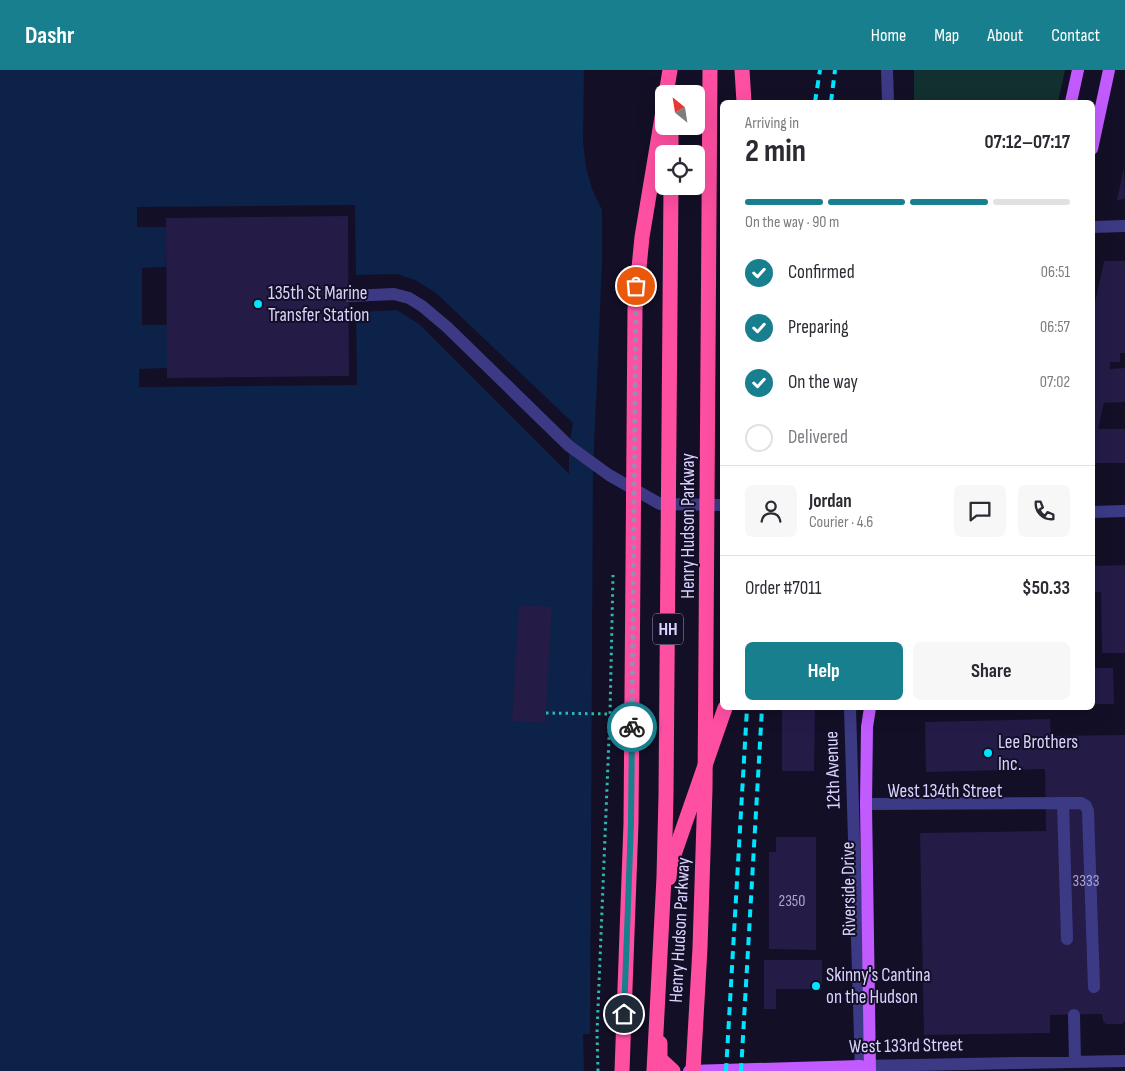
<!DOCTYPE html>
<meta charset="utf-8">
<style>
:root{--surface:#fff;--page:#f7f7f7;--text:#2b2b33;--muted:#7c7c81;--line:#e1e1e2;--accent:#187f8f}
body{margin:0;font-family:"Sofia Sans Condensed",sans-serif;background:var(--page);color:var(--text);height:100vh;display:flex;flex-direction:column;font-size:19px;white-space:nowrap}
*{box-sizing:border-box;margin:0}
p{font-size:16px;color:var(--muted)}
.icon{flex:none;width:28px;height:28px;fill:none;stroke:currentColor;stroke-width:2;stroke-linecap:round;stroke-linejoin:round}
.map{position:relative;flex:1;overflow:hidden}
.drawer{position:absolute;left:720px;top:30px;width:375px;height:610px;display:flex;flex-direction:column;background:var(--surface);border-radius:8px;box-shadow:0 5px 20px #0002}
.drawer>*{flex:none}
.needle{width:32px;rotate:330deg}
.buttons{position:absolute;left:655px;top:15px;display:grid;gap:10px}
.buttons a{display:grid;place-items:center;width:50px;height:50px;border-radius:8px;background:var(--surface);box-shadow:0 5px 20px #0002;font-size:25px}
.pin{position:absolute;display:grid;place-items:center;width:42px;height:42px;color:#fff;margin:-21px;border:2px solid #fff;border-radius:50%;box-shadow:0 1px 5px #0007}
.courier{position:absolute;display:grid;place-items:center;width:50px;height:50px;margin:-25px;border:4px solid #187f8f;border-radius:50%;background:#fff;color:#222;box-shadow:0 1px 6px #0007}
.overview em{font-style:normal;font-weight:700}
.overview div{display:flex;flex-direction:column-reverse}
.overview{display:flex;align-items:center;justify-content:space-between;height:85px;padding:0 25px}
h1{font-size:32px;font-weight:700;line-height:38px}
.bar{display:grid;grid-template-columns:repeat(4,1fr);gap:8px 5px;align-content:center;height:60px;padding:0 25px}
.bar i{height:6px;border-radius:4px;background:var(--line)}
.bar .active{background:var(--accent)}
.bar p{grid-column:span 4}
.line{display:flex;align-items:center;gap:12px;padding:0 25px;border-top:1px solid var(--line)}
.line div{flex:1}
.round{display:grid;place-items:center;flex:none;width:52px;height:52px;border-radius:8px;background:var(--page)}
ol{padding:0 25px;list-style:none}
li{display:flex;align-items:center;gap:15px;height:55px}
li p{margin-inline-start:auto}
li .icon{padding:5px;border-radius:50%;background:var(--accent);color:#fff;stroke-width:4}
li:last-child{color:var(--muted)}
li i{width:28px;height:28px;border:2px solid var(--line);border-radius:50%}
.action{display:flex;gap:10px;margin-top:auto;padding:10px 25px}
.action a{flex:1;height:58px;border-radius:8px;background:var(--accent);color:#fff;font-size:20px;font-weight:700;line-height:58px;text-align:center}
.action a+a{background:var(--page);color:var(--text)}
header{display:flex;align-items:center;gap:30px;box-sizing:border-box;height:70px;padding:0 25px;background:var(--accent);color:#fff}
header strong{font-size:24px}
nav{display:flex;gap:28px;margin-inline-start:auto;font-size:18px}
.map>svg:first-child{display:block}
.green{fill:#12302f}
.water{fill:#0c2248}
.pier{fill:#130f26}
.building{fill:#241b47}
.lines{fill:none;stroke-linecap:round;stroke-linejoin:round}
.path{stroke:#2fb8b0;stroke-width:3;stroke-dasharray:2.5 4;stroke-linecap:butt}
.minor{stroke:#3d3a85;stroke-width:12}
.major{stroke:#c25bff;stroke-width:12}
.highway{stroke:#ff4fa3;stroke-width:15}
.rail{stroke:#00e5ff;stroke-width:4;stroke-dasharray:8 6;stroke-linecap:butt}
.major-bridge{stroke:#c25bff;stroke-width:12}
.highway-bridge{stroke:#ff4fa3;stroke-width:15}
.done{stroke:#948fb3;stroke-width:5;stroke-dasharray:0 9}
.route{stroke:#187f8f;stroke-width:6}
.poi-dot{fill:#00e5ff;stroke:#130f26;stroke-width:2}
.labels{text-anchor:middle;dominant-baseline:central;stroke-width:4;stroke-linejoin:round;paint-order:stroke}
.number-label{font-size:16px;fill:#aca6d1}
.shield{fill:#130f26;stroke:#9e99be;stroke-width:1}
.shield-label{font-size:18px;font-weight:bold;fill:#d9d4ff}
.poi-label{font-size:19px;fill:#d9d4ff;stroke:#130f26;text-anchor:start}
.street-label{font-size:19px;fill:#d9d4ff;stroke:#130f26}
</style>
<header>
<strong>Dashr</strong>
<nav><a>Home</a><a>Map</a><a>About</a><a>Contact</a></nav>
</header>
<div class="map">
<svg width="1125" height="1001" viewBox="0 0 1125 1001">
<rect width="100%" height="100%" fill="#130f26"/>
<path class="green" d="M914,0H1065L1058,32H914Z"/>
<path class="water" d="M0,0H584L583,72L586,97L592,119L602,140V195L593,400L590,964H583L584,1001H0Z"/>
<path class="pier" d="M355,135L356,205L397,204L415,210L436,223L573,353L569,376V404L419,254L397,240L356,242L357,315L139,317V299L167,298V255H142V198L166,197V157H137V137Z"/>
<path class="building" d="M1124,98L1125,129L1117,130Z
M348,146L349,306L167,308L166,148Z
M1104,191H1125V283H1120V292H1110V299L1125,298V332L1104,333L1098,359H1125V393H1092V247Z
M1125,495V583H1102L1101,522H1092V496Z
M519,535L552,537L545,653L512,651Z
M1092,598H1113L1114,634H1092Z
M782,638H815L814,701H782Z
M1050,649L1051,666L1125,665V951L1122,954H1106L1103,951L1102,944L1050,945V963L924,965L920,763L1046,761L1045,699L926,702L925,652Z
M776,767H816V880L769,879V782H776Z
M764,890H822V919H776V939H764Z"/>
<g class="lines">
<path class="path" d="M546,643L610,644
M598,1001L597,963L610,644L613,505"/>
<path class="minor" d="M887,0L888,32
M1092,157L1125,156
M349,226L394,224L409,228L422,236L447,257L569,376L609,405L660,434L722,435
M1092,442L1125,441
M850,638L861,1001
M1063,733L1067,869
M866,734L1081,733L1086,736L1088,741L1094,917
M1074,945L1075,992
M861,996L1125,991"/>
<path class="major" d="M1071,32L1078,0
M1092,79L1109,0
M689,1001L861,996"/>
<path class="highway" d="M742,0L744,32
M666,24L670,0
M671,84V56
M669,808L670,796L725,638
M660,973V989L673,1001"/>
<path class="rail" d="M815,32L820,0
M831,32L835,0
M726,1001L747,638
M741,1001L762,638"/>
<path class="major-bridge" d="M870,638L867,657L866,734L870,1001"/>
<path class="highway-bridge" d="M622,1001L631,753L635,239L642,167L664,35
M654,1001L664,807L666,725L671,116
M693,1001L700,878L705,719L710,0"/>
</g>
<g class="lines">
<path class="done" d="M632,657L636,216"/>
<path class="route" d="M624,944L631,753L632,657"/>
</g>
<g class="poi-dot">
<circle cx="258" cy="234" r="5"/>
<circle cx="988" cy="683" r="5"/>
<circle cx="816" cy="916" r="5"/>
</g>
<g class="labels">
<g class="number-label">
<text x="1086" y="811">3333</text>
<text x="792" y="831">2350</text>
</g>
<rect class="shield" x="653" y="543.5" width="30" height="31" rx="4"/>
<g class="shield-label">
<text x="668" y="559">HH</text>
</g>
<g class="poi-label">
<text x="268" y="223">135th St Marine<tspan x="268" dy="22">Transfer Station</tspan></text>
<text x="998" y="672">Lee Brothers<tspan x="998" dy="22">Inc.</tspan></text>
<text x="826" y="905">Skinny's Cantina<tspan x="826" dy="22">on the Hudson</tspan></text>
</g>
<g class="street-label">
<text transform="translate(688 456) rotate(-90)">Henry Hudson Parkway</text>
<text transform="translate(833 700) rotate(-92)">12th Avenue</text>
<text x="945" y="721">West 134th Street</text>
<text transform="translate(849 819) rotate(-91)">Riverside Drive</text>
<text transform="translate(680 860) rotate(-87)">Henry Hudson Parkway</text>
<text transform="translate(906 976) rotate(-1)">West 133rd Street</text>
</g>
</g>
</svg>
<div class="buttons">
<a><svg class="needle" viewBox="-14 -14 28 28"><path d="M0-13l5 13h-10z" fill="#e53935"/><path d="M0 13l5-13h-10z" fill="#7c7c81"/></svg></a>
<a><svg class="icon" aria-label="locate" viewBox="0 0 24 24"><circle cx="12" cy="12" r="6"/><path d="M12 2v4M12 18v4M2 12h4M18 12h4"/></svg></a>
</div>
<div class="pin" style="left:636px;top:216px;background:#ea580c"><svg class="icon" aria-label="bag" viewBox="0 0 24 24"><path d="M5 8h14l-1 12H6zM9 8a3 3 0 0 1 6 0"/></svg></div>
<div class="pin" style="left:624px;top:944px;background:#1f2937"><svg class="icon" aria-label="home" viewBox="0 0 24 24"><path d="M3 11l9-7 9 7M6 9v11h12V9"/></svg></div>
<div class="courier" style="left:632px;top:657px"><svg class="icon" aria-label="bike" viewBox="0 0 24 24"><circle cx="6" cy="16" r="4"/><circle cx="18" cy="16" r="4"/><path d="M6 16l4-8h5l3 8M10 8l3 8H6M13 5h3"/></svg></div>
<section class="drawer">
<div class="overview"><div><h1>2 min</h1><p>Arriving in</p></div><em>07:12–07:17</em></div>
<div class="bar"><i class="active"></i><i class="active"></i><i class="active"></i><i></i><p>On the way · 90 m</p></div>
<ol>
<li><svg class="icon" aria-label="check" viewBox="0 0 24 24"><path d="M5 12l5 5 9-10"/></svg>Confirmed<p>06:51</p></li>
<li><svg class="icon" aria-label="check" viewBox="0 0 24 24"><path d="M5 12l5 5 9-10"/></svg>Preparing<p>06:57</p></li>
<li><svg class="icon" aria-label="check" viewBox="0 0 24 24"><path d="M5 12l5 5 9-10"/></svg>On the way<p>07:02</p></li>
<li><i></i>Delivered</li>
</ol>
<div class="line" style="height:90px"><a class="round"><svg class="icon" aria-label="person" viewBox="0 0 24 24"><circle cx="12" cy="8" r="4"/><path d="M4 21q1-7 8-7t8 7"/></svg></a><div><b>Jordan</b><p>Courier · 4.6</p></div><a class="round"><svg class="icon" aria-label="chat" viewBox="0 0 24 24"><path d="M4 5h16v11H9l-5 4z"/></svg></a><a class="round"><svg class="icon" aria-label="phone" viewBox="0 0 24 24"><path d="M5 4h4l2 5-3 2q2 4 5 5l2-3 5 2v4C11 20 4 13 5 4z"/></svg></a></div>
<div class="line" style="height:65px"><div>Order #7011</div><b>$50.33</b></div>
<div class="action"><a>Help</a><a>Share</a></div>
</section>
</div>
